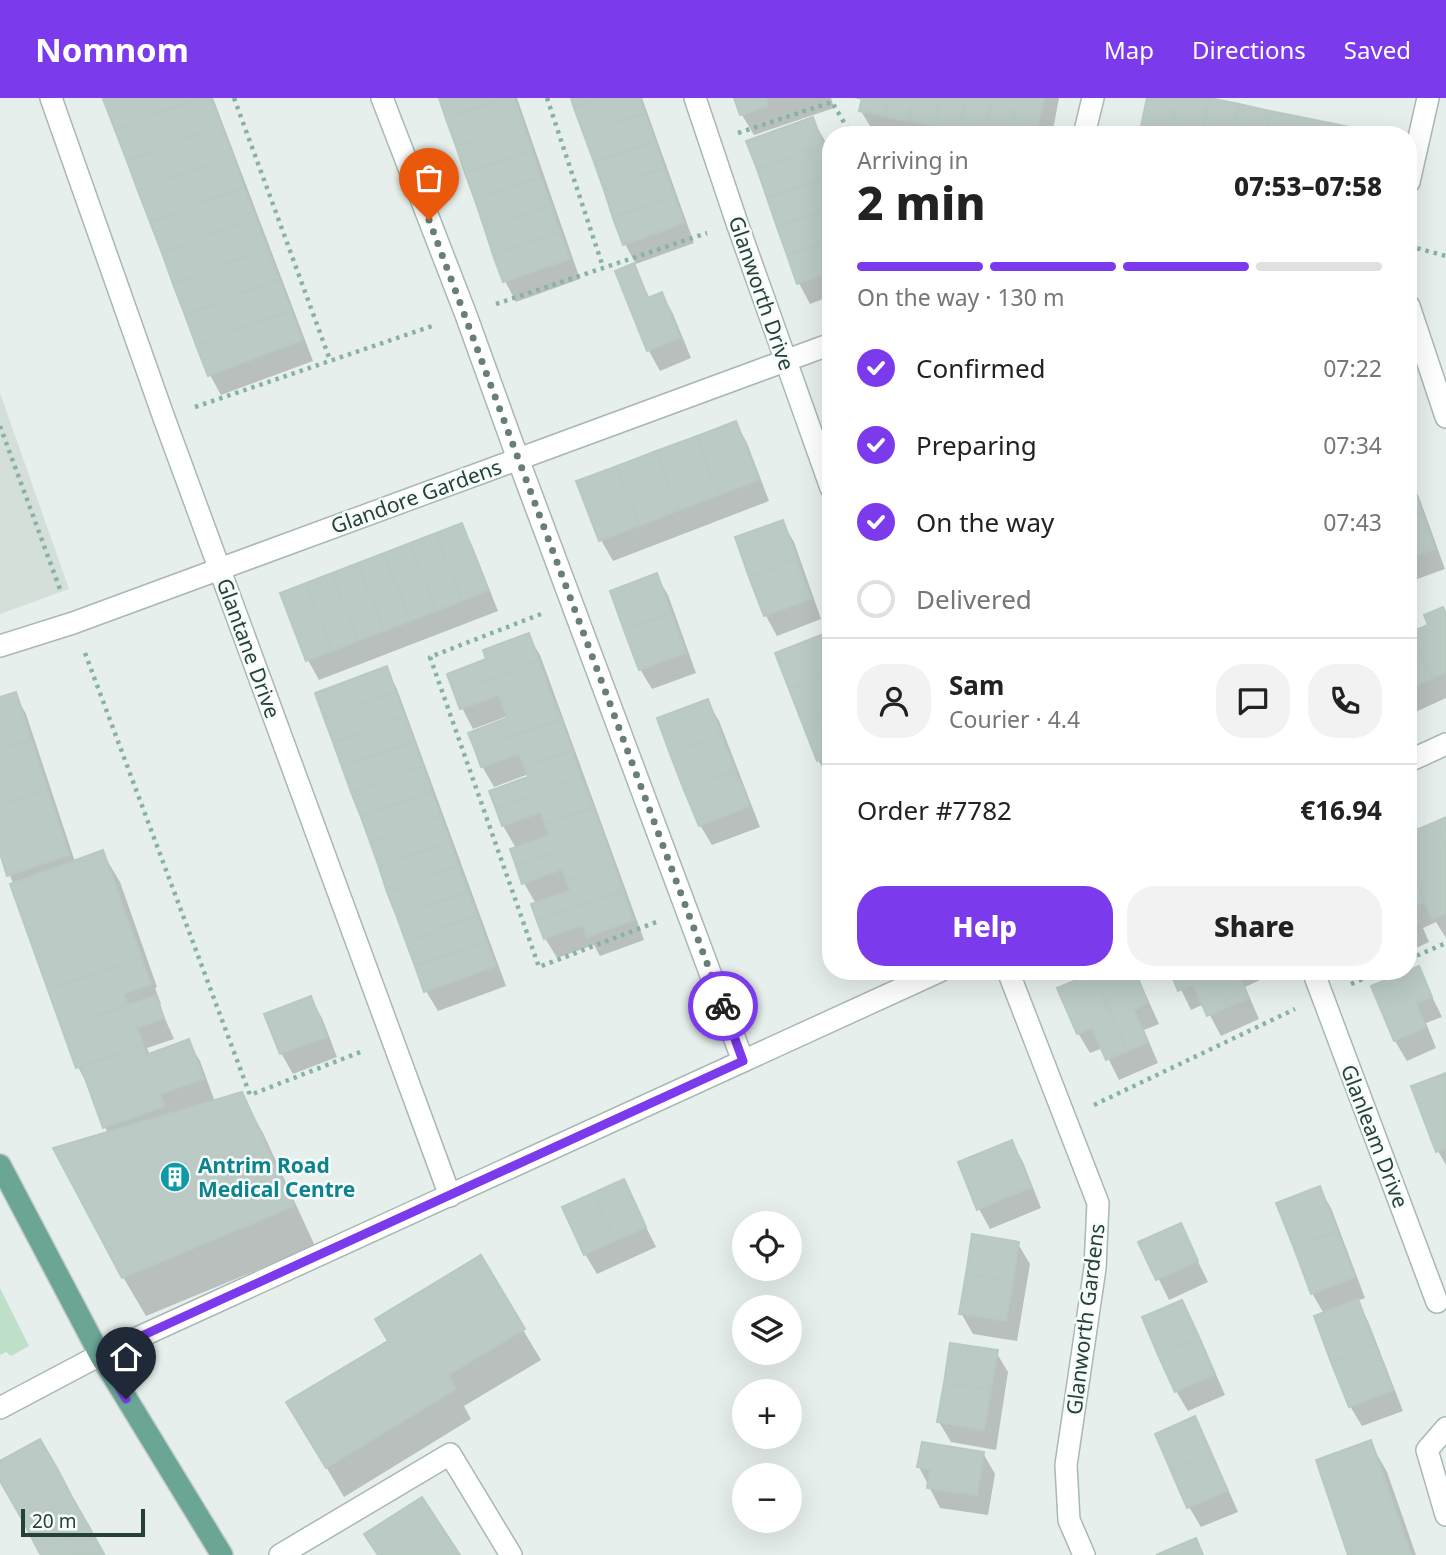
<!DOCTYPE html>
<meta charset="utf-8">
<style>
:root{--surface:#fff;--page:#f2f2f2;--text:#222;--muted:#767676;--line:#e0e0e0;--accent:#7c3aed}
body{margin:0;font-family:"Noto Sans",sans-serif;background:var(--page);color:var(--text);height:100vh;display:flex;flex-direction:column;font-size:26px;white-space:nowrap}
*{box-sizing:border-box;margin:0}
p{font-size:23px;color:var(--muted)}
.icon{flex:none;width:38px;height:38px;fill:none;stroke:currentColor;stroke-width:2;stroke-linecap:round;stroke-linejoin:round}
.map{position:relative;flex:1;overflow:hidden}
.side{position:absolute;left:822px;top:28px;width:595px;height:854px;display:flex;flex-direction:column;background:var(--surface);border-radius:28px;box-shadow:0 7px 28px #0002}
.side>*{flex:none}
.fabs{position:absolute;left:732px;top:1113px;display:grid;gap:14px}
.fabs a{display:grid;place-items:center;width:70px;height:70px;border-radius:50%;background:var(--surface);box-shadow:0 7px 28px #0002;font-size:35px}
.scale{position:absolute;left:21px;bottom:18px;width:124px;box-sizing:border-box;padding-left:7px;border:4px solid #24423a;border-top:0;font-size:19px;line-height:24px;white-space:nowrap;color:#24423a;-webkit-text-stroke:5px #f7fbf9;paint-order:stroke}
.pin{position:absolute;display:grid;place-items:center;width:60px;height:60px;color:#fff;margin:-72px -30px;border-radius:50% 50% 50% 0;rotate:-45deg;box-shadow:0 0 7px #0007}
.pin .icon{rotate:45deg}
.courier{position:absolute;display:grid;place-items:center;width:70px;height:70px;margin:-35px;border:5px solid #7c3aed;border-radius:50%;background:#fff;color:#222;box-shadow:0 2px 9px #0007}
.head em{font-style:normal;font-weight:800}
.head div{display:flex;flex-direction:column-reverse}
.head{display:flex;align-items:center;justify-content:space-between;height:119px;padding:0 35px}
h1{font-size:46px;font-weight:800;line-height:52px}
.bar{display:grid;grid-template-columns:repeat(4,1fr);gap:10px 7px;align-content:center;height:84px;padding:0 35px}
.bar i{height:9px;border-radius:5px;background:var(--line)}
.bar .on{background:var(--accent)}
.bar p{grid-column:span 4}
.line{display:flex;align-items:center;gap:18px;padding:0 35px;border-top:2px solid var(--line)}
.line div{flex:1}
.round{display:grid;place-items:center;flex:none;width:74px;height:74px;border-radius:28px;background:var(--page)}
ol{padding:0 35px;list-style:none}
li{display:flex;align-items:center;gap:21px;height:77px}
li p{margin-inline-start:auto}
li .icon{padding:7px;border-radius:50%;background:var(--accent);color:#fff;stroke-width:4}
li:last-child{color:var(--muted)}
li i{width:38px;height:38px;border:4px solid var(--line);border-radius:50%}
.primary-button{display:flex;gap:14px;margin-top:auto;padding:14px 35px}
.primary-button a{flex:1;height:80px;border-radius:28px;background:var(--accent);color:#fff;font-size:28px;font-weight:800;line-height:80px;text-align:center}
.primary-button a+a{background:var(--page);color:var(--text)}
header{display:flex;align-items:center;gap:42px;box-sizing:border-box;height:98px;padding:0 35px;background:var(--accent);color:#fff}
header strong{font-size:33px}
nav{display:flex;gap:38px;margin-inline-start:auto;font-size:24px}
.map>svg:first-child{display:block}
.built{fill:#d4dfda}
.green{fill:#bfe0c8}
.shadow{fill:#0003}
.building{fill:#bbcac4;stroke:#b8c9c2;stroke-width:2}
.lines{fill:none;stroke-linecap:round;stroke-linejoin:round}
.service-casing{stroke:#a8b8b2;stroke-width:24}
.minor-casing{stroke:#a8b8b2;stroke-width:24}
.tertiary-casing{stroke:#a8b8b2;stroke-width:24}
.primary-casing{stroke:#c2cac8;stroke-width:24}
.path{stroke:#86b3a5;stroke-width:4.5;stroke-dasharray:3.5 5;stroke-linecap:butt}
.service{stroke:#fff;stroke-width:21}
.minor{stroke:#fff;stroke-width:21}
.tertiary{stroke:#fff;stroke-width:21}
.primary{stroke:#6aa596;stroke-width:21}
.done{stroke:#687f78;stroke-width:7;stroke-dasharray:0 12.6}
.route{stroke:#7c3aed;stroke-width:9}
.labels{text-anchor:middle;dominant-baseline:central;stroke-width:5;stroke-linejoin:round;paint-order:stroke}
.street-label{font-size:21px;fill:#24423a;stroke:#f7fbf9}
.culture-label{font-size:21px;font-weight:bold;fill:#0d838f;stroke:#f7fbf9;text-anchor:start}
</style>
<header>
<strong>Nomnom</strong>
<nav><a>Map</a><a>Directions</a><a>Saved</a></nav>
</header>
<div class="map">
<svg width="1446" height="1457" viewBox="0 0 1446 1457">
<rect width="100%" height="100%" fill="#e6efeb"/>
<path class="built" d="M0,295L69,491L0,516Z"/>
<path class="green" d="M0,1190L29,1248L11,1258L6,1254L0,1257Z"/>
<path class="shadow" d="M105,0H213L313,263L221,297L210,277Z
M441,0H517L580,181L516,204L505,183Z
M573,0H642L694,145L633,167L650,201L662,196L673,216L691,260L660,273L649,253L617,174L636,166L625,146Z
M736,0H831L834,10L754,37L742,17Z
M854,0H1059L1052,37H890L873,33L861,13L863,2Z
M812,21L824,41L831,62V198L810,206L799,185Z
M736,325L747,345L769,403L613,463L601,442L579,384Z
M1409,381L1419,399L1445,471L1409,484Z
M782,424L794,444L821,521L777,538L766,518L737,440Z
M461,427L472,447L498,513L319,582L308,562Z
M656,477L668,497L696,575L652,591L640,571Z
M1446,518V600L1411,616L1409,612V537Z
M528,537L540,557L644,842L600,858L594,847L557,860L545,840L536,806L524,785L516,750L503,728L491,694L530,681L529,676L494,689L482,668L510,621L508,618L473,631L462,610L489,562Z
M826,537L831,547L830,682L818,662Z
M386,571L397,591L506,888L438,913L426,893Z
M15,596L26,616L75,764L102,754L120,784L157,889L155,890L161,906L159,907L174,941L147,950L150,958L188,943L200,963L215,1004L241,996L263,1035L315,1148L146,1218L123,1179L108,1036L89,990L78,969L0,749V601Z
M707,603L719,623L760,729L712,747L700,727Z
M1446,721V840L1436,824L1423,830L1429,844L1414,851L1409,842V737Z
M1418,870L1442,919L1426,925L1436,950L1407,963L1395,943L1373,889Z
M1135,873L1159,926L1144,932L1158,965L1119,982L1103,950L1090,955L1078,935Z
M1172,873H1256L1260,882L1245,889L1259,921L1221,938L1204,906L1191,912Z
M310,900L322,920L337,959L293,976L281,955Z
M1446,977V1067L1438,1053Z
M1011,1044L1023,1064L1041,1110L990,1131L979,1111Z
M623,1083L656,1149L597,1176L585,1156Z
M1319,1090L1331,1110L1365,1200L1357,1203L1368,1223L1403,1313L1362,1328L1350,1308L1324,1216L1312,1195Z
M1180,1127L1208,1184L1169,1202L1141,1145Z
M1018,1146L1030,1166L1017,1243L973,1236L961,1215Z
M480,1160L541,1262L464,1308L471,1321L344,1399L306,1335L390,1244Z
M1182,1204L1193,1224L1225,1297L1188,1313L1176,1293Z
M996,1254L1008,1274L996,1352L951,1344L939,1324Z
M1194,1320L1206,1341L1238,1414L1201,1429L1189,1409L1157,1336Z
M1370,1344L1387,1374L1416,1457H1350Z
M983,1355L995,1376L988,1417L940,1410L919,1369Z
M51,1363L103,1457H43L0,1379V1365Z"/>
<path class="building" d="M105,0H198L115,32L103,1Z
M198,0H211L221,27L127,63L115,32Z
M439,0H506L446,21Z
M506,0H514L523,25L456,48L446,21Z
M571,0H601L574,10Z
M601,0H640L645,15L584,37L574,10Z
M734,0H766L768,8L740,17Z
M862,0H888L884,18L859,13Z
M888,0H914L909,23L884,18Z
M914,0H940L934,28L909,23Z
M940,0H966L959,33L934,28Z
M966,0H992L984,37L959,33Z
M992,0H1018L1011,37H984Z
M1018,0H1044L1036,37H1011Z
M1147,0H1178L1171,37H1139Z
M1178,0H1209L1202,37H1171Z
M1209,0L1239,6L1233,37H1202Z
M1239,6L1270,13L1265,37H1233Z
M1270,13L1300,19L1296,37H1265Z
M645,15L655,43L594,64L584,37Z
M813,19L823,47L757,71L746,43Z
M1300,19L1330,25L1327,37H1296Z
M523,25L532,52L465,75L456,48Z
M1330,25L1360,31L1359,37H1327Z
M221,27L233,57L138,93L127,63Z
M655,43L664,70L604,92L594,64Z
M823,47L831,77L767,100L757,71Z
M532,52L541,79L475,102L465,75Z
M233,57L244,89L150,124L138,93Z
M664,70L674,97L613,120L604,92Z
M831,77V109L777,129L767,100Z
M541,79L551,107L484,129L475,102Z
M244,89L256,119L162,155L150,124Z
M674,97L684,125L623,147L613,120Z
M551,107L560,134L493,157L484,129Z
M831,109V142L787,157L777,129Z
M256,119L267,150L173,186L162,155Z
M560,134L570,161L503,184L493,157Z
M831,142V174L797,186L787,157Z
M267,150L279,181L185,217L173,186Z
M634,165L648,200L662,194L680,240L647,253L615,173Z
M279,181L291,212L196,247L185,217Z
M291,212L302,242L208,278L196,247Z
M736,323L759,382L719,397L697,338Z
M697,338L719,397L679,412L656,353Z
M656,353L679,412L639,428L617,368Z
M617,368L639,428L599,443L576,383Z
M1409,377L1422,414L1409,418Z
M1422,414L1435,451L1409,460V418Z
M783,422L797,461L749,479L735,439Z
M462,425L488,492L462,503L436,435Z
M436,435L462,503L436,513L410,445Z
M410,445L436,513L410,523L384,455Z
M384,455L410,523L384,533L358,465Z
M797,461L811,501L764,518L749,479Z
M358,465L384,533L358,543L332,475Z
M332,475L358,543L332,553L306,485Z
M657,475L671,515L624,532L610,493Z
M306,485L332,553L306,563L280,495Z
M1443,509L1446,516V574L1433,580L1411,534L1428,527L1424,517Z
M671,515L686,555L639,572L624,532Z
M1411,534L1433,580L1409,591V535Z
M529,535L539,563L454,595L447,576L486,561L483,552Z
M826,535L831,548V574L789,591L775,555Z
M539,563L550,594L504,611L499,597L460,611L454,595Z
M387,568L396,594L324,620L315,595Z
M831,574V616L803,627L789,591Z
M16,594L31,641L0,651V599Z
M396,594L405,618L333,644L324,620Z
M550,594L561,621L475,652L468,635L507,620L504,611Z
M708,601L721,636L670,656L657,620Z
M831,616V657L817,663L803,627Z
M405,618L414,643L342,669L333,644Z
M561,621L572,652L525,669L519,656L481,669L475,652Z
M721,636L735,672L684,692L670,656Z
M31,641L48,692L0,708V651Z
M414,643L423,668L351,694L342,669Z
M572,652L581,679L496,711L489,693L528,679L525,669Z
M423,668L432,693L361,719L351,694Z
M735,672L750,708L699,728L684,692Z
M581,679L593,709L545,727L541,714L502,728L496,711Z
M48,692L69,757L7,778L0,755V708Z
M432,693L441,718L370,744L361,719Z
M593,709L603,736L516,768L510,751L549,737L545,727Z
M441,718L450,743L379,769L370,744Z
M1446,719V748L1435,724Z
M1435,724L1446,748V815L1432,821L1409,767V735Z
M603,736L613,765L566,782L562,771L522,786L516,768Z
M450,743L459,768L387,794L379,769Z
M103,752L141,859L48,892L10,786Z
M613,765L623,792L537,823L531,806L570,792L566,782Z
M1409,767L1425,803L1412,809L1419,824L1409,828Z
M459,768L468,793L397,819L387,794Z
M623,792L633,822L587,839L583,827L544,841L537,823Z
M468,793L477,817L406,844L397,819Z
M477,817L486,843L415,868L406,844Z
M486,843L496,868L424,894L415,868Z
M141,859L151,886L124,896L128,907L62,931L48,892Z
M1419,868L1432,899L1416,905L1426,929L1394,943L1371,888Z
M1096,873H1135L1148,905L1134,912L1148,944L1127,953L1093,875Z
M1170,873H1212L1228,909L1207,918L1193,886L1178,893Z
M1212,873H1237L1249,900L1228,909Z
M1093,875L1127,953L1106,962L1092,930L1077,936L1057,890Z
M156,897L164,920L137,930L143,946L76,970L62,931Z
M311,898L327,939L280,956L264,916Z
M189,941L204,981L160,996L165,1008L103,1030L81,969L143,946L146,957Z
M1446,975V1050L1436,1054L1411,988Z
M242,994L294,1108L122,1180L53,1050Z
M1012,1042L1031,1089L977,1112L958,1064Z
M624,1081L646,1129L615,1143L593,1095Z
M1320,1088L1337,1133L1294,1150L1276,1105Z
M593,1095L615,1143L584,1157L562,1109Z
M1181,1125L1198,1163L1156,1182L1138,1144Z
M1337,1133L1355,1179L1311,1196L1294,1150Z
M972,1136L1019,1144L1013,1183L966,1176Z
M481,1157L525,1231L448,1277L456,1291L326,1370L286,1304L388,1243L375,1221Z
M966,1176L1013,1183L1006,1223L959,1216Z
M1358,1201L1375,1246L1331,1264L1314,1218Z
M1182,1202L1199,1239L1158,1257L1142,1219Z
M1199,1239L1215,1276L1175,1294L1158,1257Z
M950,1245L998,1252L991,1292L944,1285Z
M1375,1246L1393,1292L1349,1309L1331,1264Z
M944,1285L991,1292L984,1332L937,1324Z
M1195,1318L1211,1355L1171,1373L1155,1336Z
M40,1341L57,1370L8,1397L0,1383V1363Z
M1371,1342L1411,1457H1348L1316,1362Z
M922,1344L984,1354L977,1397L927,1390L930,1372L917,1369Z
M1211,1355L1228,1393L1187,1410L1171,1373Z
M57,1370L72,1399L24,1425L8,1397Z
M72,1399L88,1427L39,1454L24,1425Z
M422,1399L460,1457H378L364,1436Z
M88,1427L104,1456L41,1457L39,1454Z
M1196,1440L1203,1457H1156Z"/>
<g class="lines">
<g class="service-casing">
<path id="service" d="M1446,1330L1427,1352L1446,1417
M280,1457L450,1356L511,1457"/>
</g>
<g class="minor-casing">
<path id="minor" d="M51,0L164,320L450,1098
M382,0L466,217L518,361L743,963
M695,0L737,125L831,390
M1084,37L1093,0
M1409,84L1428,0
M1409,208L1446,319
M0,548L73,525L831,246
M1008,873L1098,1105L1095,1170L1066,1367L1069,1422L1084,1457
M1313,873L1437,1204
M0,1310L100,1257"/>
</g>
<g class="tertiary-casing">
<path id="tertiary" d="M1409,663L1446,646
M100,1257L940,873"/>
</g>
<g class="primary-casing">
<path id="primary" d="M0,1067L100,1257L222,1457"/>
</g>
<path class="path" d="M234,0L330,262
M547,0L603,169
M738,35L832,4L849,33
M850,37L849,33L869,37
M1409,148L1446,158
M496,206L707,135
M195,309L435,227
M0,328L61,494
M541,516L430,559L539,869L659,823
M85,555L250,997L363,953
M1409,861L1446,845
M1351,886L1381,873
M1094,1007L1295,911"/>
<use href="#service" class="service"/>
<use href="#minor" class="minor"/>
<use href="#tertiary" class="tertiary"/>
<use href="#primary" class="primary"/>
</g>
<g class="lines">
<path class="done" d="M429,122L723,908"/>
<path class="route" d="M126,1301L100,1257L743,963L723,908"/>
</g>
<defs>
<g id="building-disc" transform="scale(1.575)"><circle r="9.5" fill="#0f9aa8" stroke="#f7fbf9"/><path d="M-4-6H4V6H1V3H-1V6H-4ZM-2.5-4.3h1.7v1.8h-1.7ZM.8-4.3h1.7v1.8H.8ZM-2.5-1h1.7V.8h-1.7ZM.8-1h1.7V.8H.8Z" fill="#fff"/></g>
</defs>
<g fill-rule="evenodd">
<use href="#building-disc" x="175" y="1079"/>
</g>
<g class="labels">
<g class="street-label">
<text transform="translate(762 195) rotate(71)">Glanworth Drive</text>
<text transform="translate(416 398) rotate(-20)">Glandore Gardens</text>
<text transform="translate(249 550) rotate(70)">Glantane Drive</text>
<text transform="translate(1375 1038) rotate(69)">Glanleam Drive</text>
<text transform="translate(1085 1221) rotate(-83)">Glanworth Gardens</text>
</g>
<g class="culture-label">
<text x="198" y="1067">Antrim Road<tspan x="198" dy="24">Medical Centre</tspan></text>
</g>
</g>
</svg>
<div class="fabs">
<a><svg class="icon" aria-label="locate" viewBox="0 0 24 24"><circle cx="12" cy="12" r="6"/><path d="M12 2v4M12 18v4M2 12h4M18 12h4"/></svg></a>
<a><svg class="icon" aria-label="layers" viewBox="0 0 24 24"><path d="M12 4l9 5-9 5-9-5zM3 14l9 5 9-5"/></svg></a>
<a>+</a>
<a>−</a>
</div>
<div class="scale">20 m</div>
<div class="pin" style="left:429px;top:122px;background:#ea580c"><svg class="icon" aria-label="bag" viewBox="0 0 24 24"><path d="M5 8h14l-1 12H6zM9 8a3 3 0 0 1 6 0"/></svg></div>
<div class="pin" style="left:126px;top:1301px;background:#1f2937"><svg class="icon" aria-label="home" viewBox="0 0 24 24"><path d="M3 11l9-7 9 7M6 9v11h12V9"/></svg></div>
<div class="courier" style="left:723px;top:908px"><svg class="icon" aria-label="bike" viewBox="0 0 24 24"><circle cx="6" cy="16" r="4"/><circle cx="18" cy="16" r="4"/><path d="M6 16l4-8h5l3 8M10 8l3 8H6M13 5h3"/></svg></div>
<section class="side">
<div class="head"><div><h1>2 min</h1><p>Arriving in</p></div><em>07:53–07:58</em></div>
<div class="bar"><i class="on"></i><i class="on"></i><i class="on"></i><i></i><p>On the way · 130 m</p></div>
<ol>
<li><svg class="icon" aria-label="check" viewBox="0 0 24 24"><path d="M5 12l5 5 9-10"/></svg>Confirmed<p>07:22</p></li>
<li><svg class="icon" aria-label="check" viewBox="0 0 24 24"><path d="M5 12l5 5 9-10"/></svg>Preparing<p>07:34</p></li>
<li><svg class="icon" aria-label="check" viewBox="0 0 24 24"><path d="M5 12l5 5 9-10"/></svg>On the way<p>07:43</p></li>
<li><i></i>Delivered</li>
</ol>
<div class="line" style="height:126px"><a class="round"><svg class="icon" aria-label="person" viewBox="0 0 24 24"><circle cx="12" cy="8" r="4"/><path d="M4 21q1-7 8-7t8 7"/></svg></a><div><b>Sam</b><p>Courier · 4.4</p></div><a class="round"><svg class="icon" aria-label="chat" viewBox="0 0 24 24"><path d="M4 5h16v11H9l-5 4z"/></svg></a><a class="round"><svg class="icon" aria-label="phone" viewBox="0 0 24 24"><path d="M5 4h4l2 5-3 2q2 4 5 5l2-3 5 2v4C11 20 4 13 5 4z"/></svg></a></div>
<div class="line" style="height:91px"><div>Order #7782</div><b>€16.94</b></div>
<div class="primary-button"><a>Help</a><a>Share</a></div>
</section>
</div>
